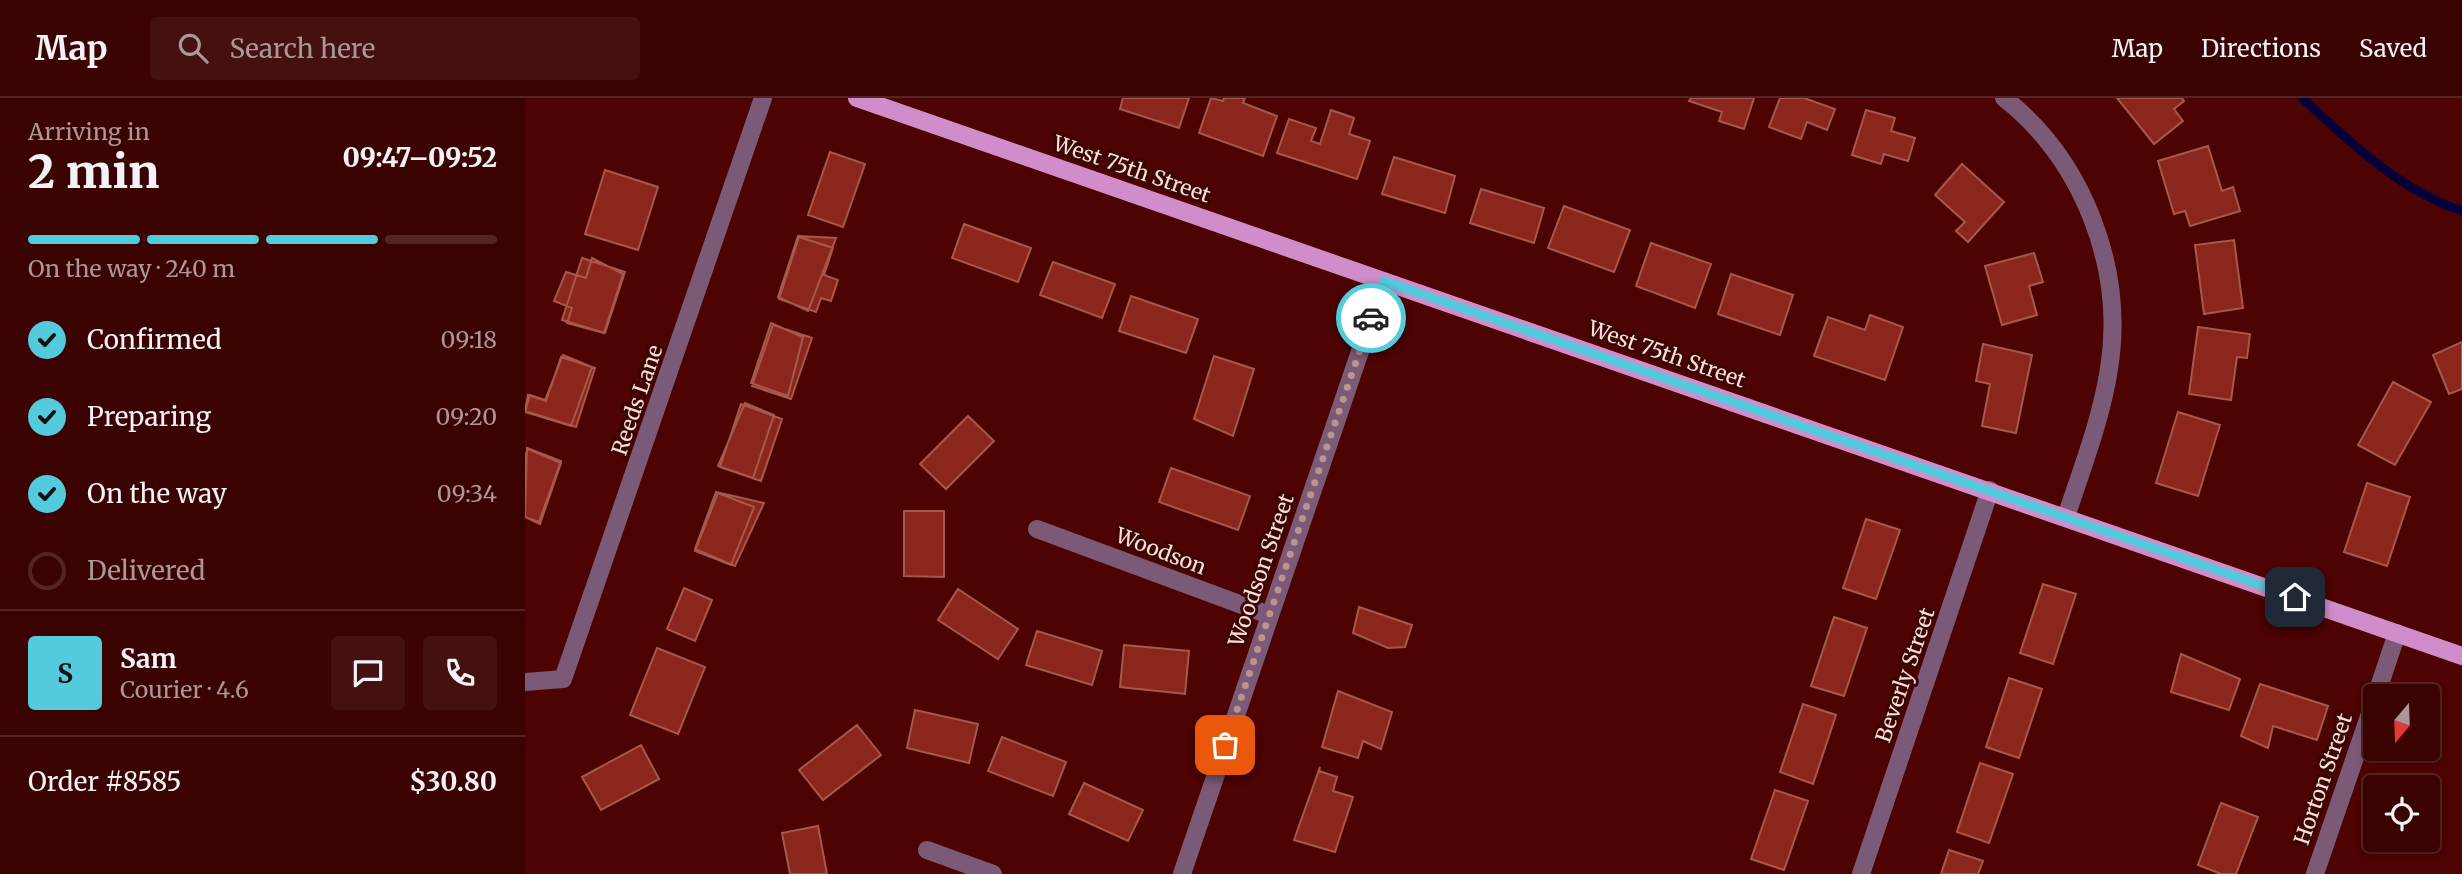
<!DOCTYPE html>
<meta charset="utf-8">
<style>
:root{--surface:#3a0201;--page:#451010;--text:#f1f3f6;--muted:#ab9799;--line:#542423;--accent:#54cadd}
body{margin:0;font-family:Merriweather,serif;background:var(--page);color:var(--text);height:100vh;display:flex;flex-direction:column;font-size:26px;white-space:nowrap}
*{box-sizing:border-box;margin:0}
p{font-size:23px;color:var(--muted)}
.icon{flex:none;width:38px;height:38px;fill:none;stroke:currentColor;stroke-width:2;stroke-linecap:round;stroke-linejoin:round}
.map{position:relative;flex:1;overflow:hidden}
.details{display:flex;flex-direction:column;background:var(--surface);width:525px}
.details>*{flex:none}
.needle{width:46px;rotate:199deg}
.tools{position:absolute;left:1838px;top:586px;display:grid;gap:14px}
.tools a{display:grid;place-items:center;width:77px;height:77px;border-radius:7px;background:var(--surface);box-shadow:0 4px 10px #0003,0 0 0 2px var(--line);font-size:35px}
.pin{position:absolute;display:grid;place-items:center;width:60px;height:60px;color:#fff;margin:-30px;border-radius:14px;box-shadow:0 4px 10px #0006}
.courier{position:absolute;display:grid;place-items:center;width:70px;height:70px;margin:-35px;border:5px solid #54cadd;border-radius:50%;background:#fff;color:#222;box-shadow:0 2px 9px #0007}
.overview em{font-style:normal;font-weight:800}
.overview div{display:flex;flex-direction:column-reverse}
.overview{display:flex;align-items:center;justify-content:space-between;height:119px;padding:0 28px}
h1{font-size:46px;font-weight:800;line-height:52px}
.bar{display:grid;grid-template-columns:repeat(4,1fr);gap:10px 7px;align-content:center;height:84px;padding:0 28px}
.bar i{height:9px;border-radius:5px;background:var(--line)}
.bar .active{background:var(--accent)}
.bar p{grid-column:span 4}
.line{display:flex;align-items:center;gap:18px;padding:0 28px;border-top:2px solid var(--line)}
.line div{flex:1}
.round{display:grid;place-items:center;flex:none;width:74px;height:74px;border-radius:7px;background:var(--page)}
ol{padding:0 28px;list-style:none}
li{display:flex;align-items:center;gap:21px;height:77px}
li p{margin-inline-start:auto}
li .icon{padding:7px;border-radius:50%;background:var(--accent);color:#111;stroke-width:4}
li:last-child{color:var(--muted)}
li i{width:38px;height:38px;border:4px solid var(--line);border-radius:50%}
header{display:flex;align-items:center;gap:42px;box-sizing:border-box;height:98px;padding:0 35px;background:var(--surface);border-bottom:2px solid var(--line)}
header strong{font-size:33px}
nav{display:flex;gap:38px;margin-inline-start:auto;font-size:24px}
.search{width:490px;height:63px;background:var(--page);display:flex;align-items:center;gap:18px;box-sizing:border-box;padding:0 24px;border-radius:7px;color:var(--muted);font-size:26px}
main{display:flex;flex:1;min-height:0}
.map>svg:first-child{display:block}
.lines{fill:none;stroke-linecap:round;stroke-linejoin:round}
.stream{stroke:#04003a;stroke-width:9}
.building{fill:#8a261b;stroke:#a6584c;stroke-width:2}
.minor{stroke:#7b5a78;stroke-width:18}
.major{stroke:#d18dcb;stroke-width:18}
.done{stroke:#be928e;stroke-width:7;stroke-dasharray:0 12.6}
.route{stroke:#54cadd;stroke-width:9}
.labels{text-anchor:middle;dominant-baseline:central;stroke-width:6;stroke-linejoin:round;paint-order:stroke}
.street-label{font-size:21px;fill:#fbdfda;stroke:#3b0502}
</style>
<header>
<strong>Map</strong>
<div class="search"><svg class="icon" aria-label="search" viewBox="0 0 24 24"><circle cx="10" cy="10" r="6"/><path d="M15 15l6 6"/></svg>Search here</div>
<nav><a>Map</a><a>Directions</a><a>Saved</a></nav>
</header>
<main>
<section class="details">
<div class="overview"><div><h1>2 min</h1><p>Arriving in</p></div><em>09:47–09:52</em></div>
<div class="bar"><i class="active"></i><i class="active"></i><i class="active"></i><i></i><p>On the way · 240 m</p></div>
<ol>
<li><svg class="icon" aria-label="check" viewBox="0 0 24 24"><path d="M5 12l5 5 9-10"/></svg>Confirmed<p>09:18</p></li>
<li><svg class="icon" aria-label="check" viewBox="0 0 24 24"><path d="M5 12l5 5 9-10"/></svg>Preparing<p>09:20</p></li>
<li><svg class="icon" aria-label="check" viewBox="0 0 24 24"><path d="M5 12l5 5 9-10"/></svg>On the way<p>09:34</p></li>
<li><i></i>Delivered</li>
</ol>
<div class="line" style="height:126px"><b class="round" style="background:var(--accent);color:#111">S</b><div><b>Sam</b><p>Courier · 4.6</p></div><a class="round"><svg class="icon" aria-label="chat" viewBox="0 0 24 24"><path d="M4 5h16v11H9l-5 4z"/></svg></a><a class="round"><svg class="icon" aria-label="phone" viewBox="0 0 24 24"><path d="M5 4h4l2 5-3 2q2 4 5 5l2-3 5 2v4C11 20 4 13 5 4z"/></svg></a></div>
<div class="line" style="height:91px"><div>Order #8585</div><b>$30.80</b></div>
</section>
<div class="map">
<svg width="1937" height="776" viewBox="0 0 1937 776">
<rect width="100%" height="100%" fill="#4d0301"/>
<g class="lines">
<path class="stream" d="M1777,0C1825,44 1874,92 1937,113"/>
</g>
<path class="building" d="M598,0H664L654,30L595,11Z
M686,0L698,3L699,0H720L718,5L752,18L738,58L674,35Z
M1166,0H1229L1219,31L1194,23L1197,14L1164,3Z
M1255,0H1279L1310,11L1302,32L1282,24L1276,41L1244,29Z
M1592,0H1657L1659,3L1649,11L1658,23L1629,46Z
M806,12L829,20L824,36L845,43L832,81L752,55L764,21L791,30L786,43L795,46Z
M1341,12L1370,20L1366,33L1390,40L1383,63L1359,56L1356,66L1327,57Z
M1683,48L1697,93L1708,89L1715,113L1665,128L1660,113L1649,116L1633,63Z
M305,54L340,66L318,129L283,117Z
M869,59L930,78L920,115L857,96Z
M1437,66L1479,104L1443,144L1431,133L1440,124L1410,97Z
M80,72L133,89L113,152L60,136Z
M956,91L1019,110L1009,145L945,125Z
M1039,108L1105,132L1089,174L1023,150Z
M439,126L506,150L493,184L427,160Z
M273,138L311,140L283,213L253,199Z
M274,139L308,150L299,177L313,182L306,203L296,200L291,214L254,201Z
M1709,142L1718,210L1679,216L1670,147Z
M1126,145L1186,166L1170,210L1111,188Z
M1509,155L1518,184L1504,188L1512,217L1477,227L1460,168Z
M57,160L100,174L80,235L37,222Z
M67,160L98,176L79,235L42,225L47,210L29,203L41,174L61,180Z
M528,164L590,186L577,220L515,197Z
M1206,176L1268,197L1255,237L1193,216Z
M606,198L673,221L661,255L594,233Z
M1345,217L1378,229L1360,282L1289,258L1303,219L1340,232Z
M246,225L278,239L263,298L226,285Z
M248,227L287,240L266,301L227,288Z
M1673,229L1725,236L1722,260L1712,259L1706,302L1664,296Z
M1937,244V291L1924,296L1908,257Z
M1458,246L1507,257L1491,335L1457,328L1465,286L1451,283Z
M38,257L67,269L46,328L0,314L5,297L20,302Z
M689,258L729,271L708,338L669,321Z
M36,259L70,270L51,329L0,313L3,297L21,303Z
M1868,284L1906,304L1870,367L1833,347Z
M220,305L249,317L228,380L193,368Z
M216,306L257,321L236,383L195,369Z
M1653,314L1695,327L1673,398L1631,385Z
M443,318L469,343L421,391L395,366Z
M2,350L36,363L14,424L0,419Z
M3,351L36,365L15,426L0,419V358Z
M646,370L725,398L713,432L634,404Z
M1842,385L1885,399L1862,468L1819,454Z
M191,394L239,405L210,468L170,451Z
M193,395L229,409L206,467L170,453Z
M379,413H419V479L379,478Z
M1341,421L1375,432L1351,501L1318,490Z
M1518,486L1551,496L1528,566L1495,555Z
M159,490L187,502L170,543L142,531Z
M433,491L493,531L473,561L413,522Z
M834,509L887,527L880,549L863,550L828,535Z
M1309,519L1342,530L1319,598L1286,588Z
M512,533L577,553L567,587L501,567Z
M599,547L664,553L660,596L595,589Z
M132,550L180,569L153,636L105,617Z
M1656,556L1715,581L1704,612L1646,594Z
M1484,580L1517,591L1494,660L1461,649Z
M1735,586L1803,608L1792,642L1748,628L1743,650L1716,638Z
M813,593L867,614L856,651L838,643L833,660L797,649Z
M1278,606L1311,617L1288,686L1255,674Z
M390,612L453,626L444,665L382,650Z
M332,627L356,657L298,702L274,672Z
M477,639L541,664L528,698L463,673Z
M116,647L134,681L76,712L57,679Z
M1455,665L1488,676L1464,745L1432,734Z
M795,669L794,673L812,679L808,693L828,699L810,754L769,742Z
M559,685L618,712L603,743L544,716Z
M1250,692L1283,703L1259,772L1226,761Z
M1696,705L1733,719L1711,776H1696L1673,767Z
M293,728L302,776H265L257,735Z
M1424,752L1458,763L1453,776H1416Z"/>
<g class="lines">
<path class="minor" d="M1479,0C1559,63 1600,171 1584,271C1576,322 1557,370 1541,419
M512,431L744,517
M0,584L38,581L238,0
M1851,598L1872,535
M402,752L468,776
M657,776L859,183
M1336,776L1465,392
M1790,776L1850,601"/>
<path class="major" d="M332,0L1937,558"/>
</g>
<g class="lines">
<path class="done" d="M700,647L846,220"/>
<path class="route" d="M846,220L859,183L1770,499"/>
</g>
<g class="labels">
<g class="street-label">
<text transform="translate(607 71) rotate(19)">West 75th Street</text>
<text transform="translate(1142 256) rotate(19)">West 75th Street</text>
<text transform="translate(112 302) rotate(-71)">Reeds Lane</text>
<text transform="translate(636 453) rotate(21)">Woodson</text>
<text transform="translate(736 472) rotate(-71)">Woodson Street</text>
<text transform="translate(1380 577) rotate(-71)">Beverly Street</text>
<text transform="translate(1798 681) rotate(-71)">Horton Street</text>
</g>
</g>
</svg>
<div class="tools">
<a><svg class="needle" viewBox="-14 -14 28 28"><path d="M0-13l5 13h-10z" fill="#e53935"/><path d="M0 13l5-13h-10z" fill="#ab9799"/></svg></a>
<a><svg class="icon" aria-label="locate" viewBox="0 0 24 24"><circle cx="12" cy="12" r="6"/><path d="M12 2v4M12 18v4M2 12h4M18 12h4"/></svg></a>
</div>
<div class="pin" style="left:700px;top:647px;background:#ea580c"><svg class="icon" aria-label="bag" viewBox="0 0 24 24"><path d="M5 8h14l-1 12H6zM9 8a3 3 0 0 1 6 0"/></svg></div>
<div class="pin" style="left:1770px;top:499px;background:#1f2937"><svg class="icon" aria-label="home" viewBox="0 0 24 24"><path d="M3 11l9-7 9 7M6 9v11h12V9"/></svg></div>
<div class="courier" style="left:846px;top:220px"><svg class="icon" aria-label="car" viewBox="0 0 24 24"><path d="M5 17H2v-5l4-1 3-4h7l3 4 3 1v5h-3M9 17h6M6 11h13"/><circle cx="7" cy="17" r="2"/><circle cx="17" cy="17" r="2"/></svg></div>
</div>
</main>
